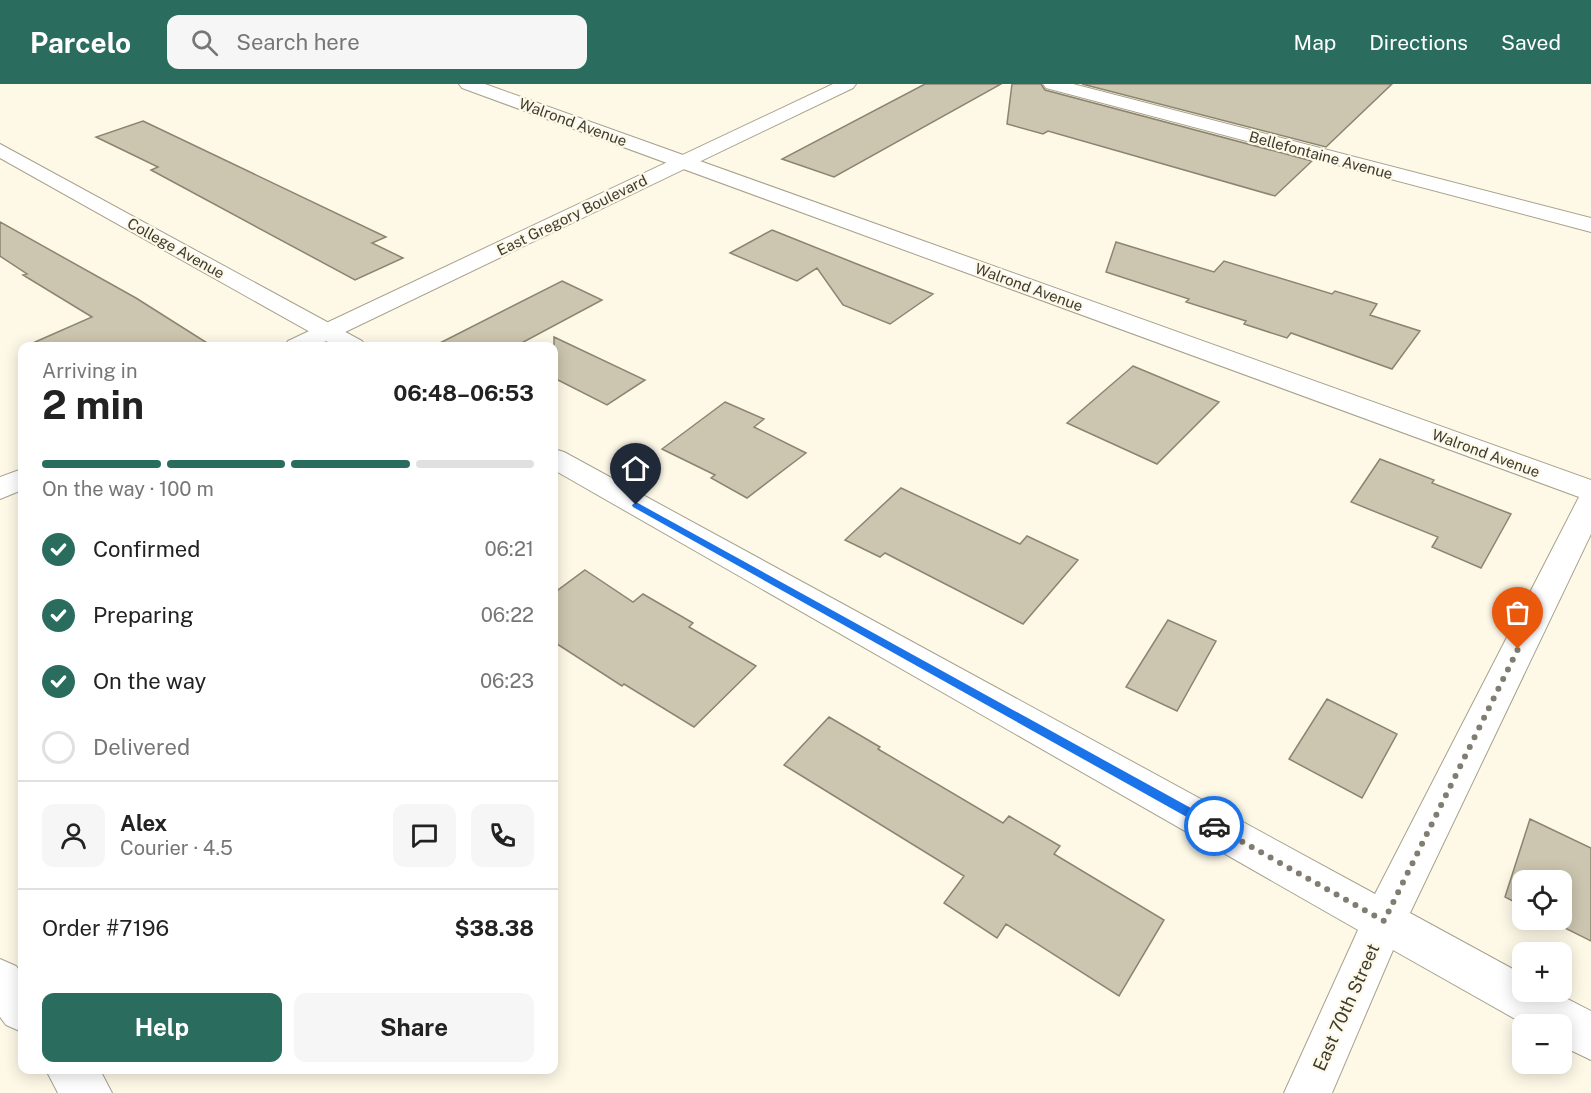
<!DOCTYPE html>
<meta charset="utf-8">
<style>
:root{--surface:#fff;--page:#f6f6f6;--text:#222;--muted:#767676;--line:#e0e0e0;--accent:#2a6d5f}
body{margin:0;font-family:"Public Sans",sans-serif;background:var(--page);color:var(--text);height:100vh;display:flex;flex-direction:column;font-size:22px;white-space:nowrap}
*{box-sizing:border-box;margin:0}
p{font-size:20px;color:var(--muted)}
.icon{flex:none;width:33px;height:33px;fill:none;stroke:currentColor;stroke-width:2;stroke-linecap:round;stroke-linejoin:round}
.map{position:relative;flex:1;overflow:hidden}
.panel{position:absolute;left:18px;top:258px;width:540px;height:732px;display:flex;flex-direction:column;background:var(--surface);border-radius:12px;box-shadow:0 3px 15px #0003}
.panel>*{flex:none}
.fabs{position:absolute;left:1512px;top:786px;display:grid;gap:12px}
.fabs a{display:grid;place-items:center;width:60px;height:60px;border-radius:12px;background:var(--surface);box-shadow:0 3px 15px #0003;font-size:30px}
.pin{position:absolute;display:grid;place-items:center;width:51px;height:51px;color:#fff;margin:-62px -26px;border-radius:50% 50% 50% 0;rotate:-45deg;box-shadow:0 0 6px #0007}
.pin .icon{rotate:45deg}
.courier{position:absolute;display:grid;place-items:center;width:60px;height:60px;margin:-30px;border:4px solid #1a73e8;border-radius:50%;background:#fff;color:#222;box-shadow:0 2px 8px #0007}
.head em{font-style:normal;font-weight:700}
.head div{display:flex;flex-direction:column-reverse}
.head{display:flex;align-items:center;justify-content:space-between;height:102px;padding:0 24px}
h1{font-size:39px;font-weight:700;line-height:45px}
.bar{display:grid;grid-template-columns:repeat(4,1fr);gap:9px 6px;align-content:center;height:72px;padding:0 24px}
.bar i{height:8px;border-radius:4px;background:var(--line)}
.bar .selected{background:var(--accent)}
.bar p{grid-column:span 4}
.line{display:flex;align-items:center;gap:15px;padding:0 24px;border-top:2px solid var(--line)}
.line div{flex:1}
.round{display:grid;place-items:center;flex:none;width:63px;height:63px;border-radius:12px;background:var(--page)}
ol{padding:0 24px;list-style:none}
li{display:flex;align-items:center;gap:18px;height:66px}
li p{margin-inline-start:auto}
li .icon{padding:6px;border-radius:50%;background:var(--accent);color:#fff;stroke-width:4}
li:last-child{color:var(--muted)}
li i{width:33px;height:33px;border:3px solid var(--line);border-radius:50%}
.primary-button{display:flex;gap:12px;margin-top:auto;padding:12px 24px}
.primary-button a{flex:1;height:69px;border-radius:12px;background:var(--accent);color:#fff;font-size:24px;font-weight:700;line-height:69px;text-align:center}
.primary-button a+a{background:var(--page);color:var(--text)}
header{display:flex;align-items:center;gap:36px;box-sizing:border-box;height:84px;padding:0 30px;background:var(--accent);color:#fff}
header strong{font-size:28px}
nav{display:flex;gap:33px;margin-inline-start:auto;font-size:21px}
.search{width:420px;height:54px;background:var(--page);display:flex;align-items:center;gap:15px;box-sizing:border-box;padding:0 21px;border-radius:12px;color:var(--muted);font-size:22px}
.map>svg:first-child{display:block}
.building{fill:#ccc5af;stroke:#8b8570;stroke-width:1.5}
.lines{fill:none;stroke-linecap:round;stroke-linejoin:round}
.minor-casing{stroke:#a7a18c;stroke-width:2}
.secondary-casing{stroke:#a7a18c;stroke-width:2}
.minor{fill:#fff;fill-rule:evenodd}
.secondary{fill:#fff;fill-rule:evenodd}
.route{fill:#1a73e8}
.done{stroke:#817e71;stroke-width:6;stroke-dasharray:0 10.8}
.labels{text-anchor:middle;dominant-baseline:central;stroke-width:4.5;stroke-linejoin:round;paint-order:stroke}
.far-street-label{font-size:15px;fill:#3d3b32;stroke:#fef9e7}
.street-label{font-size:18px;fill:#3d3b32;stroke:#fef9e7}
</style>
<header>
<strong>Parcelo</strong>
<div class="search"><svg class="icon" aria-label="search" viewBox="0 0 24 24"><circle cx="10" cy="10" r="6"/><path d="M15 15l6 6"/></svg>Search here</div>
<nav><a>Map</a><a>Directions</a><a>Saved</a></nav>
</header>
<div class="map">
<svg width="1591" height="1009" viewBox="0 0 1591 1009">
<rect width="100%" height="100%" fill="#fef9e7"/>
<path class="building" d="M925,0H1001L834,93L782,75Z
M1012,0H1041L1045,6L1312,77L1275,112L1048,47L1043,50L1007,40Z
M1082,0H1392L1326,63Z
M143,37L386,153L372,159L403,174L355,196L151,86L158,83L96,53Z
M0,138L136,214L212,262H26L92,233L23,191L27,190L0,172Z
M772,146L857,180L933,210L890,240L843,221L817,184L797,197L730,169Z
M1116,158L1214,188L1224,177L1332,210L1335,207L1377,220L1370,231L1420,247L1392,285L1291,249L1287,254L1244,240L1246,237L1186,218L1189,215L1106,188Z
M562,197L602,216L516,262H434Z
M554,253L645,296L607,321L554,294Z
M1133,282L1219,318L1157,380L1067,339Z
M725,318L764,335L754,343L806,369L747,414L711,394L715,391L662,365Z
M1380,375L1434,396L1432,399L1511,430L1481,484L1432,463L1438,453L1351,418Z
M901,404L1020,460L1027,452L1078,476L1023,540L885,469L880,473L845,456Z
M585,486L633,518L643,510L693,539L689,543L756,582L694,643L624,600L622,602L554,558V509Z
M1168,536L1216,557L1177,627L1126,603Z
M1327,615L1397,650L1362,714L1289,675Z
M829,633L880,663L878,665L1003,739L1009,732L1060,762L1054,770L1164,836L1119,912L1006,840L997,854L944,819L964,792L784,681Z
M1530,735L1591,764V857L1549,836H1562V796H1522V822L1505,813Z"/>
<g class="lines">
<g class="minor-casing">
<path id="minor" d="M459,0H485L1591,396V450L1410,829L1522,890V908H1554L1591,927V976L1562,962V940H1524L1393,866L1332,1009H1284L1358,846L554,386V365L564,368L1375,810L1579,413L462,4Z
M1043,0H1073L1591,134V148L1046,4Z
M0,60L362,257L366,262H335L0,74Z
M0,875L16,882L22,890V948L6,941L0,933Z
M46,986H100L112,1009H58Z"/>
</g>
<g class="secondary-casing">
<path id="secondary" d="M833,0H856L853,4L316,262H284L288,257Z
M22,385V406L0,415V393Z"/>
</g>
<use href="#minor" class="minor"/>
<use href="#secondary" class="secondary"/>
</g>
<path class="route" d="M636,418L1218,739V746H1210L633,423L632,421Z"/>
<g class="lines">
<path class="done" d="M1214,742L1384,837L1518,565"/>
</g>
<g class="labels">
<g class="far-street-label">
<text transform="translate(573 38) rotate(20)">Walrond Avenue</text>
<text transform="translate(1321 71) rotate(15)">Bellefontaine Avenue</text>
<text transform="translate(572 131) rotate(-26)">East Gregory Boulevard</text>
<text transform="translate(176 164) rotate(29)">College Avenue</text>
<text transform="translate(1029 203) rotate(20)">Walrond Avenue</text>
<text transform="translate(1486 369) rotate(20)">Walrond Avenue</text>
</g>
<g class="street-label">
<text transform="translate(1346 923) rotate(-66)">East 70th Street</text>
</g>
</g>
</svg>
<div class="fabs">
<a><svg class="icon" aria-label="locate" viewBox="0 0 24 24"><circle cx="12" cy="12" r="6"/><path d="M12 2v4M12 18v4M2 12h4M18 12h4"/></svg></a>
<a>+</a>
<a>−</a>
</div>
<div class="pin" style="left:1518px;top:565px;background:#ea580c"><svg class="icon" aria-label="bag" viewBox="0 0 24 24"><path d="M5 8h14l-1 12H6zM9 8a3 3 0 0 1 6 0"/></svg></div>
<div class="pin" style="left:636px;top:421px;background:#1f2937"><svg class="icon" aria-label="home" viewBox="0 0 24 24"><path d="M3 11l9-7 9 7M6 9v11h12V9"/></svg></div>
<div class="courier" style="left:1214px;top:742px"><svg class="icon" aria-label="car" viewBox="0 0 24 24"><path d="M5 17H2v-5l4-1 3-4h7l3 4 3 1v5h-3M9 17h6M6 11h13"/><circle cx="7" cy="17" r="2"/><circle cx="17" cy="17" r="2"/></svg></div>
<section class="panel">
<div class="head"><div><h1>2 min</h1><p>Arriving in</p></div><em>06:48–06:53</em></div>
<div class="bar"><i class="selected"></i><i class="selected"></i><i class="selected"></i><i></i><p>On the way · 100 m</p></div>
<ol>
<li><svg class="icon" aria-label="check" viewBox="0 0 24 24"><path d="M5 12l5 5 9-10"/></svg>Confirmed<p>06:21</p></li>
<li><svg class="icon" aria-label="check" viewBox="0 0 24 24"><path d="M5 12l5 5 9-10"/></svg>Preparing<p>06:22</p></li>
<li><svg class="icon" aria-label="check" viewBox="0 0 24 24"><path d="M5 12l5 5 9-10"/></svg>On the way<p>06:23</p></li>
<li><i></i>Delivered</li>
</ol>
<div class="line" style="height:108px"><a class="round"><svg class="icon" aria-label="person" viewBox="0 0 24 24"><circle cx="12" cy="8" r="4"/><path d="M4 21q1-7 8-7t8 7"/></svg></a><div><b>Alex</b><p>Courier · 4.5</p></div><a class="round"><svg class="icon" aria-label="chat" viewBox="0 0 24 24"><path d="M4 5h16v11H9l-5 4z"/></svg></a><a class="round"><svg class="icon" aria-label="phone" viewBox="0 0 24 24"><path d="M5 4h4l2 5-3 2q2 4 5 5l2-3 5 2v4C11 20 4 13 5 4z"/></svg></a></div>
<div class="line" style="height:78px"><div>Order #7196</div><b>$38.38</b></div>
<div class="primary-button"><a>Help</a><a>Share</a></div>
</section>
</div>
